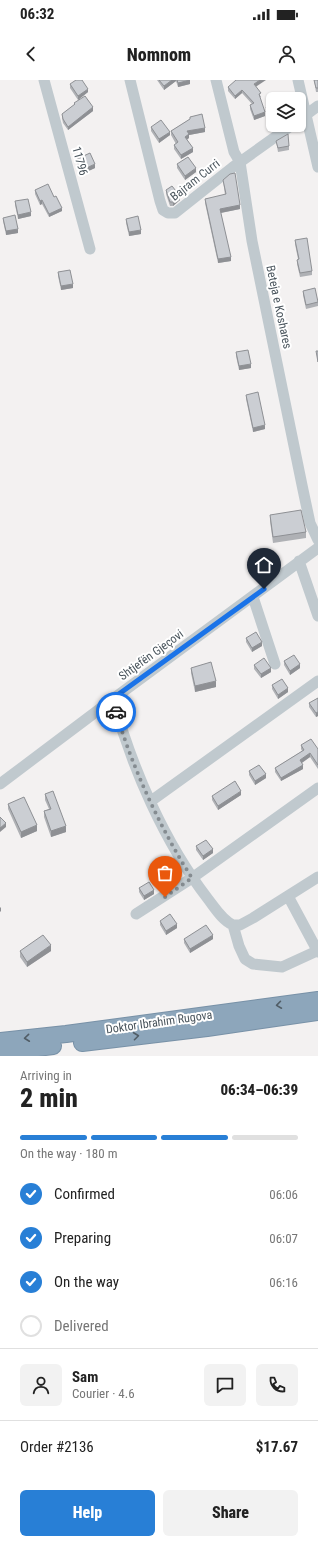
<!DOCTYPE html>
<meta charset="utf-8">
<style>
:root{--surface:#fff;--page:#f2f2f2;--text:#222;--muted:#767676;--line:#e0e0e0;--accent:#287fd6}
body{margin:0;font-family:"Roboto Condensed",sans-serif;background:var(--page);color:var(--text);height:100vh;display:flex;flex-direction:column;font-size:15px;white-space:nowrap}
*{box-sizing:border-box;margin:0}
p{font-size:13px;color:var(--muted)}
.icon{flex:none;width:22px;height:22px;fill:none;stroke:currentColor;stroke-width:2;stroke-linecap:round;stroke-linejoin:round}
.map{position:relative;height:976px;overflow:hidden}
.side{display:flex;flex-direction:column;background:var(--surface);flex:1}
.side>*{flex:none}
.buttons{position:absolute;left:266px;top:12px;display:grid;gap:8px}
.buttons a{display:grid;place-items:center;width:40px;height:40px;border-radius:6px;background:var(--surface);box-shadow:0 1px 3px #0004;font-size:20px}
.pin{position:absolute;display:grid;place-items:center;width:34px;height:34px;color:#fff;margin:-41px -17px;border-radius:50% 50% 50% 0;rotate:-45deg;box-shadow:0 0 4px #0007}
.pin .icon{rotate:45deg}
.courier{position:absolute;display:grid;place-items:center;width:40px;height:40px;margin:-20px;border:3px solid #1a73e8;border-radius:50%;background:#fff;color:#222;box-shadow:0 1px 5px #0007}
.head em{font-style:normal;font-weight:800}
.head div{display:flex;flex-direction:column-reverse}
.head{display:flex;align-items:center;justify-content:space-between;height:68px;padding:0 20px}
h1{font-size:26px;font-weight:800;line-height:30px}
.bar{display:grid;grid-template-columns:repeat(4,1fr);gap:6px 4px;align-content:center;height:48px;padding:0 20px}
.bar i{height:5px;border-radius:3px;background:var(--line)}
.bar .current{background:var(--accent)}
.bar p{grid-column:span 4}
.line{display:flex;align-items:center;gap:10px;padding:0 20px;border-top:1px solid var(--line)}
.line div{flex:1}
.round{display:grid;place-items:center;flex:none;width:42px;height:42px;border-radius:6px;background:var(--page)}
ol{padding:0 20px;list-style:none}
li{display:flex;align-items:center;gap:12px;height:44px}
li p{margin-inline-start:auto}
li .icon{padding:4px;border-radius:50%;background:var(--accent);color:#fff;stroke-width:4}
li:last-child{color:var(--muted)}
li i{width:22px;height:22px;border:2px solid var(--line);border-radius:50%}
.cta{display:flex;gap:8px;margin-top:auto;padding:8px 20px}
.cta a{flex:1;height:46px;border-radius:6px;background:var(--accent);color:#fff;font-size:16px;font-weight:800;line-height:46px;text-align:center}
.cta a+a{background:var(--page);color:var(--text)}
.status{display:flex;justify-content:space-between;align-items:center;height:28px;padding:0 20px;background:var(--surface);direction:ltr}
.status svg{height:11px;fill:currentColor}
header{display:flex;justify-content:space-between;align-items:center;height:52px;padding:0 20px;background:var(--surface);font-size:18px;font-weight:800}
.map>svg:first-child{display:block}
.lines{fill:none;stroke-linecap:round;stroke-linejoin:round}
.highway-casing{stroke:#7891a7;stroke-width:18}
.minor{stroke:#c0c9ce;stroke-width:11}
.highway{stroke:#8da6bb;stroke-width:16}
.wall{fill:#afb1b5}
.shaded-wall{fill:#8e9094}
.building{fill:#cbced3;stroke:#8e9094}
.oneway{stroke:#515d66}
.done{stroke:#858c91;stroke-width:4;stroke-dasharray:0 7.2}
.route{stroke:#1a73e8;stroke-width:5}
.labels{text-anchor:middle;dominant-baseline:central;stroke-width:4;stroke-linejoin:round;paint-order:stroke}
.street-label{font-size:12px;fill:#4a555d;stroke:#fff}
</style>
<div class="status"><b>06:32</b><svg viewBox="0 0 49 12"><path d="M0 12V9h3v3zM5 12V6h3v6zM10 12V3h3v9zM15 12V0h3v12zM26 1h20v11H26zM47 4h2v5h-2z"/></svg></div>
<header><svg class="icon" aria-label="back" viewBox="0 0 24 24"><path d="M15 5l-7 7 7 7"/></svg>Nomnom<svg class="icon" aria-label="person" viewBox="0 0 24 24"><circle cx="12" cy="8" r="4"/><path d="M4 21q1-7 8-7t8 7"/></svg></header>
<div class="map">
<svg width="318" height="976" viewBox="0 0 318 976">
<rect width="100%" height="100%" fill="#f3f1f1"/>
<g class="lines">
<g class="highway-casing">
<path id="highway" d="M0,961L66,954L318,920
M82,963L207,948L318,932
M0,973L53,966"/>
</g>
<path class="minor" d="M44,0L90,169
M130,0L160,121L163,130L168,133H175L233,87L292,45
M216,0L234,72L240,82L252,161L302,405L310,443L318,460
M298,0L318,87
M299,40L318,26
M299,481L318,536
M253,517L275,584
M113,619C132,688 164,762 208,819C215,828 222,840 233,845L239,866L245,879L253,884L282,887L317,871
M0,704L113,619L318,468
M151,721L318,601
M288,816L318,872
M136,834L192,798L318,708
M233,845H240L253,838L318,797"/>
<use href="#highway" class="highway"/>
</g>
<path class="wall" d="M157,0H190V4L178,7L176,1L164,10Z
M314,0H318V12H316Z
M70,4L88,12L78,20L70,8Z
M228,7H256L261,17H260L265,36L254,40L250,29V25L252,24L242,13L235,19L228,11Z
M74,23L93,31L68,50L63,43L62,38V34L74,25Z
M273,23L272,41L266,31V27Z
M190,37L205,52L189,55V58L187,59L193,72L181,79L174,69V65L176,64L171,55V51L190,39Z
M151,47L170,55L159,63L151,51Z
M276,61L289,66V70L278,72Z
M77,79L95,88L82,94L77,83Z
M177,84L196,92L185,100L177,88Z
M223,100L240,129L221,133L231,181L218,183L205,123V119L225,115Z
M35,110L62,131L49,137L42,124L40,125L35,114Z
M166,110L180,120L173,126H170L166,114Z
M15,121L31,136L18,139L15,125Z
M3,138L18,153L6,155L3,141Z
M126,139L141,154L129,156L126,143Z
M295,160L312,191V195L300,197L297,184V180L298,179L295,164Z
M58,192L73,208L61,210L58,196Z
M303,211L318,222V226L306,229L303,215Z
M236,272L251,288L239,290L236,276Z
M246,315L265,349L253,352L246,319Z
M270,435L306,452V458L273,463L270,441Z
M246,558L262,566L252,572L246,562Z
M284,581L300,588L290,595L284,585Z
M254,585L271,592L261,598L254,589Z
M191,588L216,607L195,612L191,593Z
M272,605L288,612L278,619L272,609Z
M318,618V636L316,637L309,627V623Z
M301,665L318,669V689L310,677L302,683L303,689L281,701L275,692V688L302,671L301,669Z
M249,691L266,698L255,705L249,695Z
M45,714L66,752L51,757L44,737V731L49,729L45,720Z
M241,715L218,730L212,720V716Z
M8,724L37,751L21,758L8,729Z
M196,766L213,773L203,780L196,770Z
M139,808L154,814L144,820L139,812Z
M160,841L177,848L166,855L160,845Z
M184,859H213L190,873L184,863Z
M20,871H51L27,887L20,877Z"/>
<path class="shaded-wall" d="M172,0H176V1L164,10V6Z
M190,0V4L178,7V3Z
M260,0H266L254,8V4Z
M88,9V12L78,20V16Z
M242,10V13L235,19V16Z
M93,27V31L68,50V47Z
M265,32V36L254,40V36Z
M205,48V52L189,55V58L185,61V57L187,51Z
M170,52V55L159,63V59Z
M193,68V72L181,79V75Z
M95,84V88L82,94V90Z
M196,88V92L185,100V96Z
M180,116V120L173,126V122Z
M42,120V124L40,125V121Z
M240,125V129L220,133V129Z
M62,128V131L49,137V134Z
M31,132V136L18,139V135Z
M18,149V153L6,155V151Z
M141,150V154L129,156V152Z
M231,177V181L218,183V179Z
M73,204V208L61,210V206Z
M251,284V288L239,290V286Z
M265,345V349L253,352V348Z
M262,562V566L252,572V568Z
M300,584V588L290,595V591Z
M271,588V592L261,598V594Z
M216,601V607L195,612V606Z
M288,608V612L278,619V615Z
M318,632V636L316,637V633Z
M310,673V677L300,684V680Z
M303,685V689L281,701V698Z
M266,694V698L255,705V701Z
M241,711V715L218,730V726Z
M6,743V747L0,752V748Z
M37,745V751L21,758V752Z
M66,746V752L51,757V751Z
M213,769V773L203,780V776Z
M154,810V814L144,820V816Z
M1,827V831L0,832V828Z
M177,844V848L166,855V851Z
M213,855V859L190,873V869Z
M51,865V871L27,887V882Z"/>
<path class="building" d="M76,0H82L88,9L78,16L70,4Z
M159,0H172L164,6Z
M177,0H190L178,3Z
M236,0H260L254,4L261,13L259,14L265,32L254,36L250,25L254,23L242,10L235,16L228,7Z
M314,0H318V8H316Z
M85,16L93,27L68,47L63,39L62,34L75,24L74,23Z
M273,23V37H272L266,27Z
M202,34L205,48L187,51L189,54L185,57L193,68L181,75L174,65L178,62L171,51L190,39V37Z
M161,40L170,52L159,59L151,47Z
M288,54L289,66L278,68L276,61Z
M90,73L95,84L82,90L77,79Z
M188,77L196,88L185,96L177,84Z
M235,93L240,125L220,129L231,177L218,179L205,119L226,114L223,100L230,94Z
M48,104L54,117L56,116L62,128L49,134L42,120L40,121L35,110Z
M172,106L180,116L173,122H170L166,110Z
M28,119L31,132L18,135L15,121Z
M15,135L18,149L6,151L3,138Z
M138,136L141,150L129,152L126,139Z
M307,158L312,191L300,193L297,180L299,179L295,160Z
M70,190L73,204L61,206L58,192Z
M315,208L318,222L306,225L303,211Z
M248,270L251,284L239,286L236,272Z
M316,271H318V282Z
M258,312L265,345L253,348L246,315Z
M301,430L306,452L273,457L270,435Z
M256,552L262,562L252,568L246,558Z
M294,575L300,584L290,591L284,581Z
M264,578L271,588L261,594L254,585Z
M211,582L216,601L195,606L191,588Z
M282,599L288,608L278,615L272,605Z
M318,618V632L316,633L309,623Z
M311,659L318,669V685L310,673L300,680L303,685L281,698L275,688L304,670L301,665Z
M259,685L266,694L255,701L249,691Z
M235,701L241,711L218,726L212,716Z
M53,711L66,746L51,751L44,731L51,729L45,714Z
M24,717L37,745L21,752L8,724Z
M0,737L6,743L0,748Z
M206,760L213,769L203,776L196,766Z
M149,802L154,810L144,816L139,808Z
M170,834L177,844L166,851L160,841Z
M206,845L213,855L190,869L184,859Z
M43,855L51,865L27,882L20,871Z"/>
<defs><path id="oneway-chevron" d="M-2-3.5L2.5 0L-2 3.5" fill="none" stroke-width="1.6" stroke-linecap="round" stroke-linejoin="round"/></defs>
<g class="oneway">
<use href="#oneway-chevron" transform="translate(279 925) rotate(172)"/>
<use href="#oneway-chevron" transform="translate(136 956) rotate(-7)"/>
<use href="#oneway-chevron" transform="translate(27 958) rotate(174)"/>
</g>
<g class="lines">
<path class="done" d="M116,632C132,687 161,750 192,798L165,817"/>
<path class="route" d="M116,632L112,619L264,509"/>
</g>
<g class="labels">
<g class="street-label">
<text transform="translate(80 81) rotate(75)">11796</text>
<text transform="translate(195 100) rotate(-38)">Bajram Curri</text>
<text transform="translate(279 227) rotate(78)">Beteja e Koshares</text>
<text transform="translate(151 575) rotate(-36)">Shtjefën Gjeçovi</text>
<text transform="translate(159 942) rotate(-8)">Doktor Ibrahim Rugova</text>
</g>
</g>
</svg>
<div class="buttons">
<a><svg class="icon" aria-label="layers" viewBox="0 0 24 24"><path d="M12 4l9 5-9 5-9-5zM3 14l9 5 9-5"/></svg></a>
</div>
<div class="pin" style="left:165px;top:817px;background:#ea580c"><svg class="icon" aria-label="bag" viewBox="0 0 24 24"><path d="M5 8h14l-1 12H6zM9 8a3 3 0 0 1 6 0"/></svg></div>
<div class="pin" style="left:264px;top:509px;background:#1f2937"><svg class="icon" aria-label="home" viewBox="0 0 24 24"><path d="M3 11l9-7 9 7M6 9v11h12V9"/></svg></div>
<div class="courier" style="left:116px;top:632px"><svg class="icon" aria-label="car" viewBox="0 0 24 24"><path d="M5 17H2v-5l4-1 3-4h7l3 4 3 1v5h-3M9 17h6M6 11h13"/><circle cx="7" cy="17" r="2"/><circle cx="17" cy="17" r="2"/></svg></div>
</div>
<section class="side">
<div class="head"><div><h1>2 min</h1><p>Arriving in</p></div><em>06:34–06:39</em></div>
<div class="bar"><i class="current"></i><i class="current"></i><i class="current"></i><i></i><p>On the way · 180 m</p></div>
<ol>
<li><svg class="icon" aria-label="check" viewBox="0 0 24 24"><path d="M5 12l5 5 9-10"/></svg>Confirmed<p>06:06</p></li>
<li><svg class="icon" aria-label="check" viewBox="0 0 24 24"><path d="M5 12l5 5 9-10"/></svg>Preparing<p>06:07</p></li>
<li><svg class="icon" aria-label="check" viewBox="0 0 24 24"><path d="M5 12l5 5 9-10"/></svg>On the way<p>06:16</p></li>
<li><i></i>Delivered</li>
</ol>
<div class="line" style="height:72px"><a class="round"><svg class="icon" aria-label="person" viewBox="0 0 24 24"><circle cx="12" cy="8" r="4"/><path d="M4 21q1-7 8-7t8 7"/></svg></a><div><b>Sam</b><p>Courier · 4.6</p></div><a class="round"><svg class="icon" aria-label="chat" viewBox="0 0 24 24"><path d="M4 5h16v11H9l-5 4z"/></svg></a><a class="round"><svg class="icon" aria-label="phone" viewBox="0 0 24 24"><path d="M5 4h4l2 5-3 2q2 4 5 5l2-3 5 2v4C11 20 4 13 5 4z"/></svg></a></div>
<div class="line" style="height:52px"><div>Order #2136</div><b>$17.67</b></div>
<div class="cta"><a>Help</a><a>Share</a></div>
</section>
